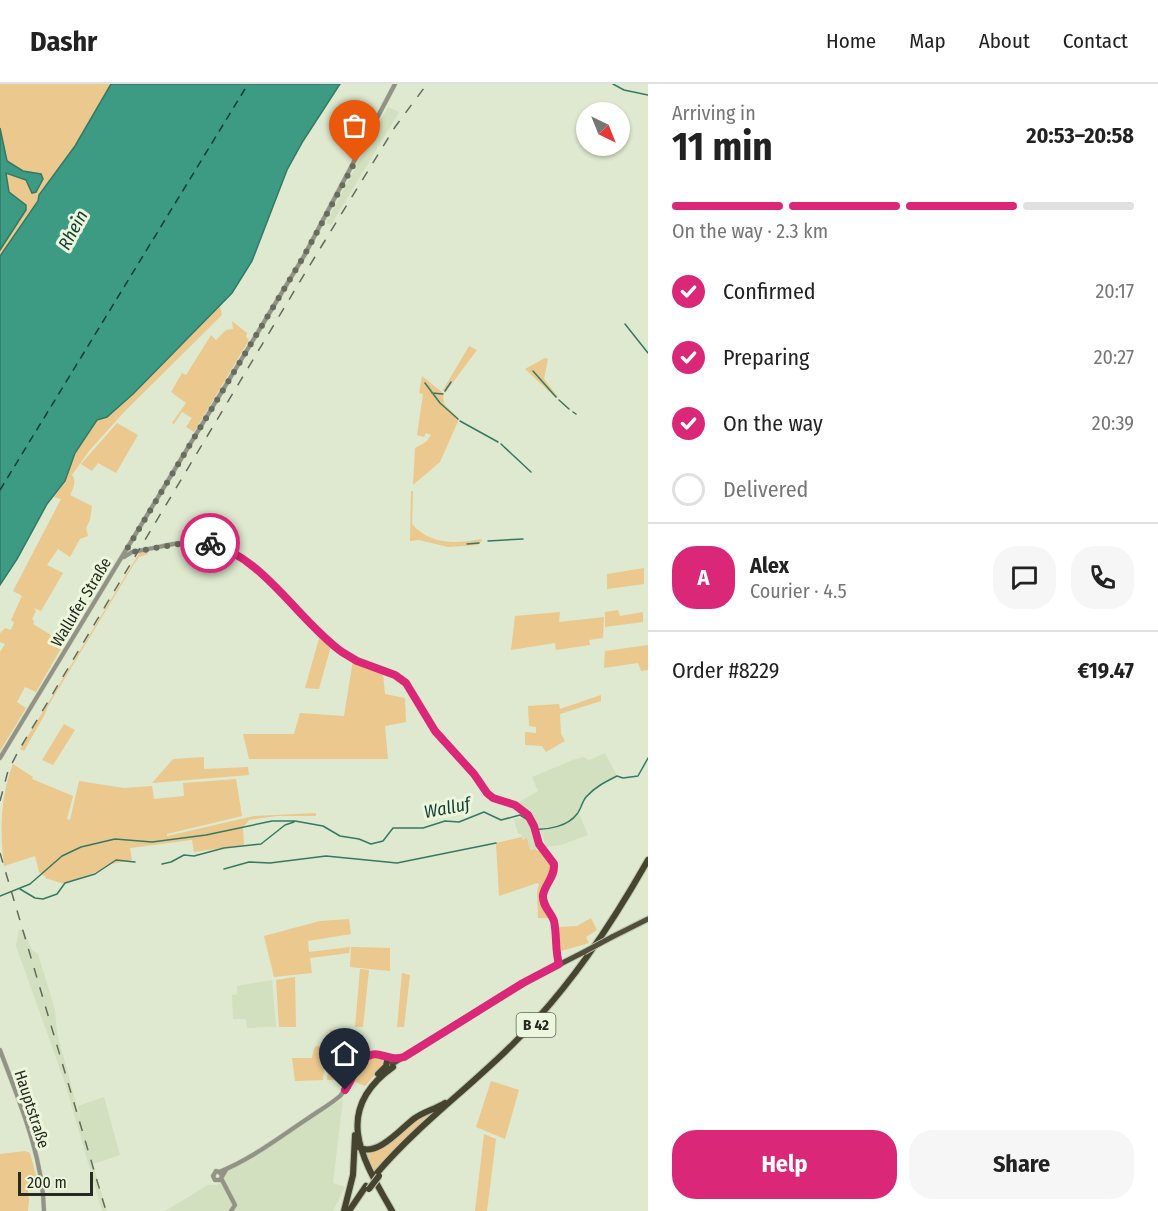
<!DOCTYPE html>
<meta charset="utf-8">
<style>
:root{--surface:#fff;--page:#f6f6f6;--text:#222;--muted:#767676;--line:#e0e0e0;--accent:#db2777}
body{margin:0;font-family:"Fira Sans Condensed",sans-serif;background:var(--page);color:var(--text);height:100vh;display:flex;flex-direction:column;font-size:22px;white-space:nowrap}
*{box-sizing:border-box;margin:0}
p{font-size:20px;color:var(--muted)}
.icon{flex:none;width:33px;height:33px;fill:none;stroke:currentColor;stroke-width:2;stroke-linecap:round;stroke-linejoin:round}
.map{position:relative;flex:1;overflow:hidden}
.details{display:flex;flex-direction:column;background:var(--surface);width:510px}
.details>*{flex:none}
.needle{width:39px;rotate:137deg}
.fabs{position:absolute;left:576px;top:18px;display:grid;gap:12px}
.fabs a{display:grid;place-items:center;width:54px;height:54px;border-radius:50%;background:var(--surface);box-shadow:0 2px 4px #0004;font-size:30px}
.scale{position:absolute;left:18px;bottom:15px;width:75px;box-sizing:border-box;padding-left:6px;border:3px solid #262a21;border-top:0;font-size:16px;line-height:21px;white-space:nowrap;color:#262a21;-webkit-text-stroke:4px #ebf6dc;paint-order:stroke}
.pin{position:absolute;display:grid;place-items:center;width:51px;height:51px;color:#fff;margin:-62px -26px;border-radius:50% 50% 50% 0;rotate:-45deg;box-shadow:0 0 6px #0007}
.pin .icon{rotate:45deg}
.courier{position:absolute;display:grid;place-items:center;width:60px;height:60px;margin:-30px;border:4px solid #db2777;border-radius:50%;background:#fff;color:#222;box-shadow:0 2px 8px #0007}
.headline em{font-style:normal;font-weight:700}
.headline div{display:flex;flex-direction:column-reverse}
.headline{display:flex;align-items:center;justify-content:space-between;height:102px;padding:0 24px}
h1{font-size:39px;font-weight:700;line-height:45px}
.bar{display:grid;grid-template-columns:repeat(4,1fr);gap:9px 6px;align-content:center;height:72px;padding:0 24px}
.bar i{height:8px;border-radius:4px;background:var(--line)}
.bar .active{background:var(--accent)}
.bar p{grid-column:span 4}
.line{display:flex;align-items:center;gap:15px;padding:0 24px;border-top:2px solid var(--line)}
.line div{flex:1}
.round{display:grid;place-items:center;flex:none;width:63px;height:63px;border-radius:24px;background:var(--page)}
ol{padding:0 24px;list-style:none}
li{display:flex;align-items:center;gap:18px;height:66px}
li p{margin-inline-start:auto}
li .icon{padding:6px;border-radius:50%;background:var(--accent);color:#fff;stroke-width:4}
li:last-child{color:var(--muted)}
li i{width:33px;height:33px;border:3px solid var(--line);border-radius:50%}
.button{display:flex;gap:12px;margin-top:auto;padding:12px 24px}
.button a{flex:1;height:69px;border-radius:24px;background:var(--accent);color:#fff;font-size:24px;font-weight:700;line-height:69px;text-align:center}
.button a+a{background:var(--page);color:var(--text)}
header{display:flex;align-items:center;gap:36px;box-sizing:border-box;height:84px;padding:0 30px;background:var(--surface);border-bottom:2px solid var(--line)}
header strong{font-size:28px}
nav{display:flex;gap:33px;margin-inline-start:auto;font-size:21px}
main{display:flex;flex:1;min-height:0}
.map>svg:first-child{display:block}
.built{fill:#d2e0bf}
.green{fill:#ebc88d}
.water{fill:#3c9b82;stroke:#357965;stroke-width:1.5}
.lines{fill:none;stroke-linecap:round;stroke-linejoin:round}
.stream{stroke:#357965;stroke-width:1.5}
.ferry{stroke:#133d32;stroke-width:1.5;stroke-dasharray:8 6;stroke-linecap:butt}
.tertiary-casing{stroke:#bdc7b0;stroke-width:5}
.primary-casing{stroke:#bdc7b0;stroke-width:7}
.trunk-casing{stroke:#bdc7b0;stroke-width:8}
.tertiary{stroke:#939286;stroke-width:4}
.primary{stroke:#514f3b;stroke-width:5}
.trunk{stroke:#46442e;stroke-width:6}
.rail{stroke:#646a5b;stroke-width:1.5;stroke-dasharray:10 10;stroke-linecap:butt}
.primary-bridge-casing{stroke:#bdc7b0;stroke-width:7;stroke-linecap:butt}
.trunk-bridge-casing{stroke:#bdc7b0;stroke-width:8;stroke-linecap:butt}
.primary-bridge{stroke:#514f3b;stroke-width:5}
.trunk-bridge{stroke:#46442e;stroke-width:6}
.done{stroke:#666d5e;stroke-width:6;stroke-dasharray:0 10.8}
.route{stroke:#db2777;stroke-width:8}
.labels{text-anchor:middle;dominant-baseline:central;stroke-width:6;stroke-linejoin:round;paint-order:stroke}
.shield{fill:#ebf6dc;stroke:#616759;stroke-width:1.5}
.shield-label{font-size:15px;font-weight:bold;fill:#262a21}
.street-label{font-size:16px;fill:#262a21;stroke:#ebf6dc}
.water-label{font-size:18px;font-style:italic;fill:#133d32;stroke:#ebf6dc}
</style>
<header>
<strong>Dashr</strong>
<nav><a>Home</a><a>Map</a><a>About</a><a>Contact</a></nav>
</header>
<main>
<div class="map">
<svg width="648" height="1127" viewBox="0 0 648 1127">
<rect width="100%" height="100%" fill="#dee9cf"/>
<path class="built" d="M388,23L399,28L331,141L326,139Z
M605,669L617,692L599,701L585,715L578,727L588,751L561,761L546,763L542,749L537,746L534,747L538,765L530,766L521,750H518L514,735L531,733L519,718L538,707L532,693L573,676L584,673L589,676Z
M23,845L32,866L38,870L55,926L57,949L80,1034L78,1022L104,1013L120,1071L93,1080L107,1127H102L65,999L16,862L19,846Z
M272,896L276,943L247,944L246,935H233L232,911L237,910V902Z
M343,1015L333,1099L345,1103L333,1127H165L208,1101H217L224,1096L225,1089Z"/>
<path class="green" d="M0,0H111L75,62L39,111L38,117L0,172V166L8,153L0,84Z
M220,222L222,231L125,327L89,367L72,391C77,397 73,405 70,411L92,422L90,436L86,444L88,452L80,455L70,473L58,465L47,481L63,489L41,527L34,524L36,527L32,535L34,537L33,540L64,559L36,608L25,603L17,618L26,624L0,667V568L5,560L0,558V549L5,544L11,546L14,538L11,536L22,512L13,507L61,415L54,413L65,397L75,369L97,336L107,333L133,310Z
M232,237L247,249L246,253L249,256L194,348L186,343L192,334L182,328L174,340L172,339L186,319L171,308L182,289L186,291L211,251L216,256L226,246L233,245Z
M469,262L477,266L445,309L443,306Z
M545,274L548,275L544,295L558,313L556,314L525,285Z
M422,292L443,309L444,320L459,335L440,378L413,401L415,364L426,358L431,351L426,349L424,353L417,351L423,310L419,309Z
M117,339L138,351L116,389L98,379L92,387L81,380Z
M411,407H413L412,440C430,461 456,460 481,455L482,457L478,461L448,463L419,456L410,457Z
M140,468H146L148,470L139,473L134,480L48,622L45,630L24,667L20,665Z
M644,484V500L607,505V490Z
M618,526L620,532L643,528V538L605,543V528Z
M560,528L559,538L604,533L603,554L589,556L590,561L556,566L555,559L511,566L515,532Z
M320,551L331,562L319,605L305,604Z
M648,561V586L641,587L638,579L604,584L605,567Z
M353,576L383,590L385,610L405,614L406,638L385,642L388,675H249L243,650H294L300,629L344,632Z
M601,611V617L560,630L561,650L565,657L546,668L542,662L525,661V648L536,649V643L529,642L528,622L559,620L560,625Z
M64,640L75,646L53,681L42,676Z
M204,673V685L248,683L249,691L152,699L173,675Z
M13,680L33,693L32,695L73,712L67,735L70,736L79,697L124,704L152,702L154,715L184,712L183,699L236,695L242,732L167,750V752L254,732L316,729V732H277L249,736L243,744L244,761L194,768L192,756L130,764L132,776L111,780L99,787L64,800L45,794L46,793L39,788L35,772L4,782C0,747 0,713 13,680Z
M522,753L523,756L527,754L530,766L536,765L537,767L540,765L551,779C554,804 528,803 549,834H538L537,808L539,800L537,799L499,812L496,759Z
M591,834L597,846L586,853L589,859L561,867L558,843L577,842Z
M349,835L351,850L308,857L309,868L350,863L349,869L310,874L312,889L274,893L264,852L320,837Z
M351,863L390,864V887L350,883Z
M360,885L369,886L363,943H355Z
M402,889L410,891L404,943H397Z
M295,893L296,943H279L276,896Z
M353,945L344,996H327L330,946Z
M317,962H326L323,996L295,997L292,974H312L314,964Z
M375,972L380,973L385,979L365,1002L353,997L362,979Z
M491,997L519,1006L505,1055L476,1043Z
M444,1021L372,1092L364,1067L369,1066L410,1040Z
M484,1050L496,1055L487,1127H475Z
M25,1067L30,1069L38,1099L27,1100L29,1116L28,1127H0V1070Z"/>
<path class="water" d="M111,0H340L303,57L287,86L252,177L232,209L133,310L107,333L97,336L75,369L65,397L47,420L17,475L0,501V172L38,117L39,111L75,62Z
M0,44L7,77L23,87L41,90L43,95L36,108L32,109L26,96L6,89L9,108L26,121V126L0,166Z"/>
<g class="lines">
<path class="stream" d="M613,0L624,6L648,11
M625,240L648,269
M533,287L556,313
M425,299L440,319L458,335
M445,307L451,298
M432,309L443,310
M559,316L569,325
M573,328L576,330
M460,337L498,358
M501,360L531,388
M488,457L523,455
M467,460L479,459
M534,745C549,746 568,742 577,730C581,725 582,718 586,713C595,703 605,698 617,692L623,694L638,692L648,674
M162,780L171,778L184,771L194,772L224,764L261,760L285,741L294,738
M224,785L249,778L270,779L326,772L397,779L496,759
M20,805L35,814L43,815L57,810L65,799L95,790L116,776L135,778
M0,812L30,800L62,772L81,763L115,755L152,758L206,751L272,737H295L323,742L340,752L359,755L371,760L383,757L393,744H423L445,737L459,738L484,728L501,736L520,731L528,736"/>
<path class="ferry" d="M0,406L248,0"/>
<g class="tertiary-casing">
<path id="tertiary" d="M124,473L132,468C154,465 184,455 206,458C252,465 305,540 342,568L357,577L395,591L406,599L435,647L474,690L487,709L493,714L515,721L528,731L539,760L550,772L554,780L553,791L543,813L545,823L553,836L559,880
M0,674L304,172L395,0
M0,966C19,1017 43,1072 44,1127
M219,1088C252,1075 281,1052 310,1033C320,1026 331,1020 340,1012C351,1001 354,977 369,971C378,968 388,972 392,980
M222,1091L219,1088L216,1087L213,1092L215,1096H220L226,1086
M221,1094L235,1121L231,1127"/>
</g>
<g class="primary-casing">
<path id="primary" d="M612,853L648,835
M393,983L392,980L523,899L584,868"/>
</g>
<g class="trunk-casing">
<path id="trunk" d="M378,990L386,982L387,977
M360,1064C379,1072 401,1044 415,1034C424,1028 435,1025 445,1019
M377,1089C418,1041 469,1004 513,960C568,906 610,843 648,776
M344,1127L353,1091L355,1051
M349,1127L366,1102
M392,1127C363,1076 331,1027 393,983"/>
</g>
<use href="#tertiary" class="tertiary"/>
<use href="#primary" class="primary"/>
<use href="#trunk" class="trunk"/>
<path class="rail" d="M0,717L8,687L19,666L305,189L395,43L427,0
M0,769L106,1127"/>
<g class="primary-bridge-casing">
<path id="primary-bridge" d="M584,868L612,853"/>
</g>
<g class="trunk-bridge-casing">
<path id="trunk-bridge" d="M369,1105L379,1092"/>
</g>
<use href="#primary-bridge" class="primary-bridge"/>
<use href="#trunk-bridge" class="trunk-bridge"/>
</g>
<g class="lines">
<path class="done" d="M210,459L191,458L132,468L127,465L304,172L355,78"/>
<path class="route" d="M210,459C264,474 298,536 342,568L357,577L395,591L406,599L435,647L474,690L487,709L493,714L515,721L528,731L534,742L539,760L554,780C555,793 545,800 543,811C542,822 551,828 554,837C557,851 555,867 559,880L523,899L404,973C393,976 390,973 380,971C361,965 354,993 345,1006"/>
</g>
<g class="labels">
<rect class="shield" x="516.5" y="929" width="39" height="24" rx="4.5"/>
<g class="shield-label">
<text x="536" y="941">B 42</text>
</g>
<g class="street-label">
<text transform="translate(81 518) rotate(-59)">Wallufer Straße</text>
<text transform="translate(32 1025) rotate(72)">Hauptstraße</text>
</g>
<g class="water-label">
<text transform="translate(73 146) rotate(-62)">Rhein</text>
<text transform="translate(447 724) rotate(-11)">Walluf</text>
</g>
</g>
</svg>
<div class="fabs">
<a><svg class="needle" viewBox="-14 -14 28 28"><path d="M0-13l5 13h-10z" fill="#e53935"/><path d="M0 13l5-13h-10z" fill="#767676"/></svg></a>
</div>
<div class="scale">200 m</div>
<div class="pin" style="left:355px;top:78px;background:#ea580c"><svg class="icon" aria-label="bag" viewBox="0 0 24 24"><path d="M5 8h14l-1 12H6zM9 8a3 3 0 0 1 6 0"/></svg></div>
<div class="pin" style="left:345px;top:1006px;background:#1f2937"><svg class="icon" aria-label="home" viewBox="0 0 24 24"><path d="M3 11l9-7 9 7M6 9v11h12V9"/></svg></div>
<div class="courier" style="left:210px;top:459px"><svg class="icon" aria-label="bike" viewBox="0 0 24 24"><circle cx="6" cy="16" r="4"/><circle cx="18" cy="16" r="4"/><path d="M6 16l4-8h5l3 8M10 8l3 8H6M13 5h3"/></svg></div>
</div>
<section class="details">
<div class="headline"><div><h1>11 min</h1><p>Arriving in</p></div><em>20:53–20:58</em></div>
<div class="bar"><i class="active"></i><i class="active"></i><i class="active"></i><i></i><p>On the way · 2.3 km</p></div>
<ol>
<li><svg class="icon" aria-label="check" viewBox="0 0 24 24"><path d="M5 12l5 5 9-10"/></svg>Confirmed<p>20:17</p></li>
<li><svg class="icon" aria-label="check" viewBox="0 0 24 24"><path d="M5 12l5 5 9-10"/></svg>Preparing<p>20:27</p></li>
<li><svg class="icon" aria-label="check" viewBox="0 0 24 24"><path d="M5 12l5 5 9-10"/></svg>On the way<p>20:39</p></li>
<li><i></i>Delivered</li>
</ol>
<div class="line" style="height:108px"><b class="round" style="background:var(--accent);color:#fff">A</b><div><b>Alex</b><p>Courier · 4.5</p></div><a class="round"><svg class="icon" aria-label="chat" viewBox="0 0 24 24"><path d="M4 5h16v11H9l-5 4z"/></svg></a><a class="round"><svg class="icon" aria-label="phone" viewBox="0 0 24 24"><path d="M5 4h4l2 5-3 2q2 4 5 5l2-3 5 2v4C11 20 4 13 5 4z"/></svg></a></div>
<div class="line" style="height:78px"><div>Order #8229</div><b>€19.47</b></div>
<div class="button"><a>Help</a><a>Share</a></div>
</section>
</main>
